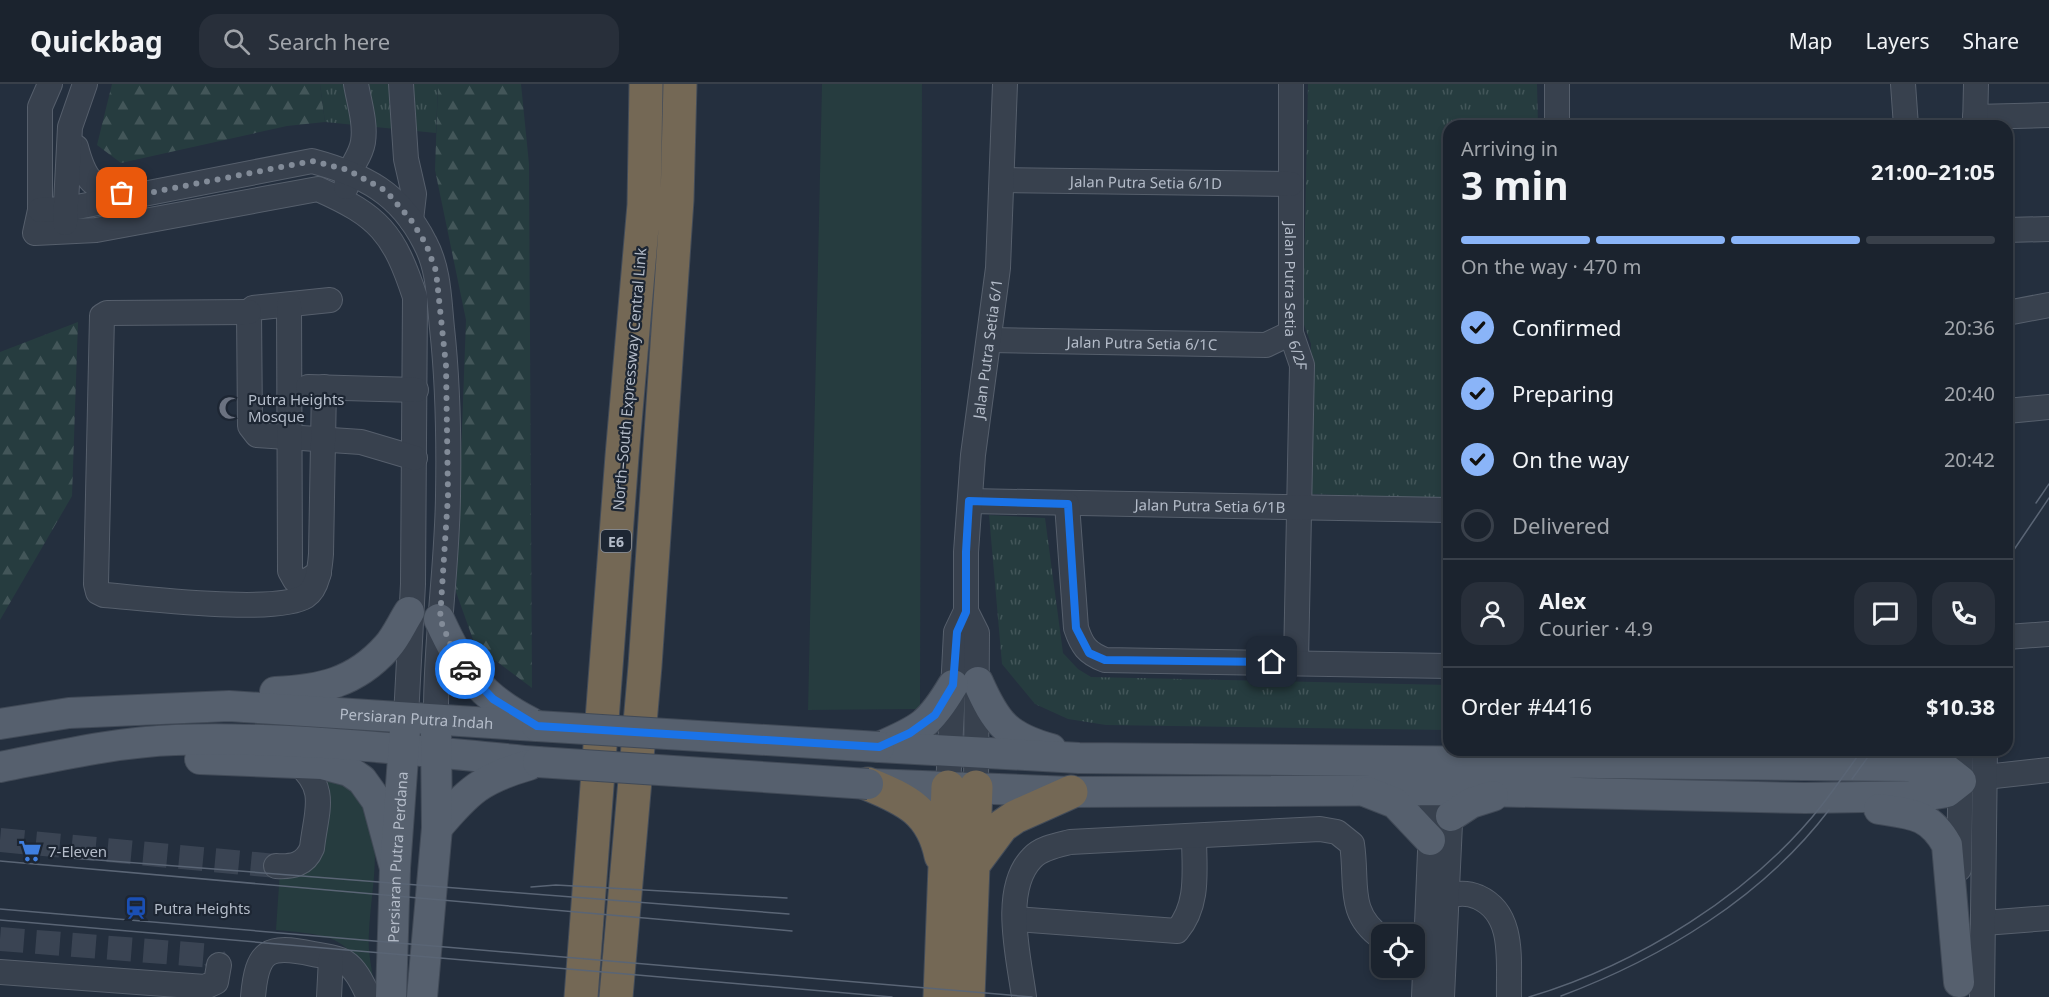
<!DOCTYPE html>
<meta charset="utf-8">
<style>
:root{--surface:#1b232e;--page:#282f3a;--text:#f1f3f6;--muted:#a0a4aa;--line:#39404a;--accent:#8ab4f8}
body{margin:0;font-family:"Noto Sans",sans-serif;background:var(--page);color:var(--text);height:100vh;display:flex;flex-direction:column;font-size:22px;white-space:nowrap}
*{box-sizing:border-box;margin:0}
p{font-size:20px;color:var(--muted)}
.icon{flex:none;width:33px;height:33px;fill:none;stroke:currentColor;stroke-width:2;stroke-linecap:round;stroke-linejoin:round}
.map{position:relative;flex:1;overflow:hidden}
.drawer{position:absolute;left:1443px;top:36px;width:570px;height:636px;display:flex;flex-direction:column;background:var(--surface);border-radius:18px;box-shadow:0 3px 9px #0003,0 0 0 2px var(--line)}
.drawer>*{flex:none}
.tools{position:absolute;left:1371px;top:840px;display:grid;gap:12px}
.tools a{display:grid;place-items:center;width:54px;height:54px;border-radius:12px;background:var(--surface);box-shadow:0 3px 9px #0003,0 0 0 2px var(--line);font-size:30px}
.pin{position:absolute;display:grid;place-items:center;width:51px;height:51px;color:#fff;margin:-26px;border-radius:12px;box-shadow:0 3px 9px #0006}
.courier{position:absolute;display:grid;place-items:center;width:60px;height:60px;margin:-30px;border:4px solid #1a73e8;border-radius:50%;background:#fff;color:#222;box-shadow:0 2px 8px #0007}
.head em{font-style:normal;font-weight:700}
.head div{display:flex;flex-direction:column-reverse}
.head{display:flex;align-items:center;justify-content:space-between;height:102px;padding:0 18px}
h1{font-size:39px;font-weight:700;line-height:45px}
.bar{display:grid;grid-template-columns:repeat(4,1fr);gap:9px 6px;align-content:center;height:72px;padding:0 18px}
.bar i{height:8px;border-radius:4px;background:var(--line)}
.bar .current{background:var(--accent)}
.bar p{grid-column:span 4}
.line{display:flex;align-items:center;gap:15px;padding:0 18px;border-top:2px solid var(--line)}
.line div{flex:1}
.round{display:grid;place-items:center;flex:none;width:63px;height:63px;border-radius:18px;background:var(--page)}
ol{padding:0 18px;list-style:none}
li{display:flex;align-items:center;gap:18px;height:66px}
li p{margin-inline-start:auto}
li .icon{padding:6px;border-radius:50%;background:var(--accent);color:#111;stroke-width:4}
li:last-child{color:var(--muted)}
li i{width:33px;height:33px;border:3px solid var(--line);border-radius:50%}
header{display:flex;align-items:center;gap:36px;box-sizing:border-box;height:84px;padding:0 30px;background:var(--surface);border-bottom:2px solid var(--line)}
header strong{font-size:28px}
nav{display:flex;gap:33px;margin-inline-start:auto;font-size:21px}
.search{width:420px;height:54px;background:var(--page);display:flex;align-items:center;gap:15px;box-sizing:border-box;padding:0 21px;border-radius:18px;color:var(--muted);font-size:22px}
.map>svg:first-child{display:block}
.grass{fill:#263c3f}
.forest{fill:url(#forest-firs)}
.park{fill:url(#park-tufts)}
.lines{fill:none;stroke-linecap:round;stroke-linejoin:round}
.minor-tunnel{stroke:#3a4453;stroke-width:24;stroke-dasharray:24 12;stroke-linecap:butt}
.minor-casing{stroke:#565f6c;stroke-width:26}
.major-casing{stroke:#414a57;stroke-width:32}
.highway-casing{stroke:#434c59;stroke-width:35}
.minor{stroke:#38414e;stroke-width:24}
.major{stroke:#56606e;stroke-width:30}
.highway{stroke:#746855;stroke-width:33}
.tram{stroke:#5a6575;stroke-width:1.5}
.major-bridge-casing{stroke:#414a57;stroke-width:32;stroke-linecap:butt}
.major-bridge{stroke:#56606e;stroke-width:30}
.done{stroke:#828b98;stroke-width:6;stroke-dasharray:0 10.8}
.route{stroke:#1a73e8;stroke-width:8}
.labels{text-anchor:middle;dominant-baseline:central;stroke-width:4.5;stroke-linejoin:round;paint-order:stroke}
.shield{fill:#1d2633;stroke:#878f9c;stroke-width:1.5}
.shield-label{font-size:14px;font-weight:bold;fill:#b4bcc9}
.street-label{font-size:15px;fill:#b4bcc9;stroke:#1d2633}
.poi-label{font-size:15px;fill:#b4bcc9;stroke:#1d2633;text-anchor:start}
</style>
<header>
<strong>Quickbag</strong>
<div class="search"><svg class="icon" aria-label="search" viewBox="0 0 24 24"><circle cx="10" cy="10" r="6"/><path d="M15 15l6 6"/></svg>Search here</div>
<nav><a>Map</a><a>Layers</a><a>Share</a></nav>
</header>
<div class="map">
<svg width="2049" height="913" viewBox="0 0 2049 913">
<defs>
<pattern id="forest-firs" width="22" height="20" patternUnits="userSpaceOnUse" patternTransform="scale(1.5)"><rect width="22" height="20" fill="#263c3f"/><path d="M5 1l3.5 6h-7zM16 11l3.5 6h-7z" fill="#435659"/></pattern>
<pattern id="park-tufts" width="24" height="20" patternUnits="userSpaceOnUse" patternTransform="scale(1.5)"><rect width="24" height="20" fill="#263c3f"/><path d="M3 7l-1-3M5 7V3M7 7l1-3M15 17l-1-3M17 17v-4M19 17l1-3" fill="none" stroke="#435659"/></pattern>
</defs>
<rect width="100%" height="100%" fill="#242f3e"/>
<path class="grass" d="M822,0H922L920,625L808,626Z
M318,693C398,706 371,792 369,849C367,870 374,893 376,913C347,852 341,852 276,846L280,786L300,783Z"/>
<path class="forest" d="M112,0H320L325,38L287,42L121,79L97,61Z
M438,0H521L529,80L532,604L475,561L456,508L466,236L435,86Z
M78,238L72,412L0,536V268Z"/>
<path class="park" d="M320,0H438L436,49L325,38Z
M1308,0H1537L1538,42H1449V415L1309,410L1311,260L1303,238Z
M989,431L1045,434L1063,569L1078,585L1091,593L1449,601V646L1106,641L1068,635L1035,620L1002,580Z"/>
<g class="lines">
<path class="minor-tunnel" d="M0,756L276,782
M0,855L213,872L219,881"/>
<g class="minor-casing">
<g id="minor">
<path d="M50,0L40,23V126L35,149L96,146L318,105C379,132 394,149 415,213L413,500L406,633"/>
<path d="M401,0L406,75L414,110L411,136"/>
<path id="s1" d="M1291,0V249L1302,281L1296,578"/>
<path d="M1903,0L1906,42"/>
<path d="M1975,33L2049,31"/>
<path d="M1557,42V0"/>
<path d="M1975,42L1976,0"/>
<path d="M76,63C85,97 92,105 128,110"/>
<path id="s2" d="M1002,96L1291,100"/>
<path d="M346,103C348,82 360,76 363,58C366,39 359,18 356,0"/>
<path d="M40,126L67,125L312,77C364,91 400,109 425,159C439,185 439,215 442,244C448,299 449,356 448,412C447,487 435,560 436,635"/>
<path d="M65,139L70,43L85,0"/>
<path d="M2007,146L2049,145"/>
<path d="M330,216L253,224L249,228L250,342L257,351L361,358L415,374"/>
<path d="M289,221L290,487L295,496L305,498L319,489"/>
<path d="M249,228L107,229L102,232L96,500L98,508L104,511C144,514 276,531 306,512C318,504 320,483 321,470L324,303"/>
<path d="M2007,229L2049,221"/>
<path id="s3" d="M990,256L1266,261L1291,249"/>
<path d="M308,303L416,306"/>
<path d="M2007,327L2049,323"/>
<path id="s4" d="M970,417L1449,426"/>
<path d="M1067,420L1076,544C1082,562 1087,569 1105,576L1449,582"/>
<path d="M2007,553L2049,550"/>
<path d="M1985,693L2049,686"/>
<path d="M948,703L956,548L966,527"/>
<path id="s5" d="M976,703L977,549L966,527V468L973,371L998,184L1005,0"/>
<path d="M276,782C292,783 305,781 312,764C316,727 329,705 297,679"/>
<path d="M1959,785L1961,666"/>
<path d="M1434,820C1448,811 1461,806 1478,813C1516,830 1508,878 1509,913"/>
<path d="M1015,835L1177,847C1200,820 1194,785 1194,752"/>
<path d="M1984,839L2049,834"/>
<path d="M0,888L205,903L216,898L219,881"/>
<path d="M253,913C257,866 268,860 313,870C323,872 337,873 345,878C357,886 363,901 369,913"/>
<path d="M329,913L331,874"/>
<path d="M1024,913C1019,874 1001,806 1032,774C1041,764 1058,761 1070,758L1320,745L1337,748L1352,760C1358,799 1346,829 1382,854"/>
<path d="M1424,913L1432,719L1439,706L1451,718L1442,913"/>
<path d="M1982,913L1985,666"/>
</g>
</g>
<g class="major-casing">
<g id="major">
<path d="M439,535C462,586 481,614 532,639"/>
<path d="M978,598C996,639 1007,653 1051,665"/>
<path d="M275,608C320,606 355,599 387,563C396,553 402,539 409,528"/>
<path id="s6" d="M0,640L69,629L229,622L537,642"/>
<path d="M879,663C921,645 930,640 953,601"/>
<path d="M200,675L322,680L349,687L362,696L377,717L395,784"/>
<path d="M0,683C57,672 117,658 175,656C296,652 417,667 538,678"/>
<path d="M871,700L1071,708L1439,706L1805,714L1923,712L1947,708L1961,697L1947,686L1909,682L1079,674L879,663"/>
<path d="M1367,708L1395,719L1430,756"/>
<path d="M1879,725C1912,730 1930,730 1947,761L1959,898"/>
<path d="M1451,732L1471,719L1493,712"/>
<path d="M437,744C469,706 481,695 529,681"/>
<path id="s7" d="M391,913L395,784L405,646"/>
<path d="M422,913L437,744L436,650"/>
</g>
</g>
<g class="highway-casing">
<path id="highway" d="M868,700C907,716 932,728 941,772
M973,781L1002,742L1015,733L1071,708
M581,913L622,372L644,121L646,0
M616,913L645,582L677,116L680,0
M940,913L948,703
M968,913L976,703"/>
</g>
<use href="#minor" class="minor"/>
<use href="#major" class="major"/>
<use href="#highway" class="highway"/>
<path class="tram" d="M2036,419L2049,400
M2007,476L2049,414
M1852,695L1873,666
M72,774L789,830
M0,777L792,847
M531,803L556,801L787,814
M0,825L1032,913
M0,836L892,913
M1561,912C1662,874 1762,814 1829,726
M1529,913C1637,881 1752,810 1822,721C1836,703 1849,684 1862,666"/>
<g class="major-bridge-casing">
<path id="major-bridge" d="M537,642L879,663
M538,678L868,700"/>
</g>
<use href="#major-bridge" class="major-bridge"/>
</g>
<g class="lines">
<path class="done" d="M122,109L138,111L312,77L348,86L386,107L411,136L426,160L436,187L446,282L448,412L440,535L456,574L465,585"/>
<path class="route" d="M465,585L493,615L537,642L879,663L910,649L935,631L953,601L957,548L966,528V468L969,417L1068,420L1076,544L1089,569L1105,576L1272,578"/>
</g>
<defs>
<g id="mosque-bare" transform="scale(1.8)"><path d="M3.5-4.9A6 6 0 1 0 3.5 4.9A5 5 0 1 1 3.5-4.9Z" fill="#6b7280" stroke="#1d2633" stroke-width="2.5" paint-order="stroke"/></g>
<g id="supermarket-bare" transform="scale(1.8)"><path d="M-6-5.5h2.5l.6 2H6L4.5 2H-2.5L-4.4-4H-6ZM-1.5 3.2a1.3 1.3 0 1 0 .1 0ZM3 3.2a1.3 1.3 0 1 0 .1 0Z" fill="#3f7fe0" stroke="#1d2633" stroke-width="2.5" paint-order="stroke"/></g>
<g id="station-bare" transform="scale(1.8)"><path d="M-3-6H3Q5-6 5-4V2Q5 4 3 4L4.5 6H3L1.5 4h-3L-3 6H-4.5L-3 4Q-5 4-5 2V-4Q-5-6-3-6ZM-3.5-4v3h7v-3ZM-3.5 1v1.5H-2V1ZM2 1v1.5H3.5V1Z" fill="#1a4fb4" stroke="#1d2633" stroke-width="2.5" paint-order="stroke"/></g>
</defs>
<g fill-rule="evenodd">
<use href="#mosque-bare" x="230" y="324"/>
<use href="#supermarket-bare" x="30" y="767"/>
<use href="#station-bare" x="136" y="824"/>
</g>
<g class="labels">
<rect class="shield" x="601" y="446" width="30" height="22" rx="4.5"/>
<g class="shield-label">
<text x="616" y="457">E6</text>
</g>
<g class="street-label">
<text stroke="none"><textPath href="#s2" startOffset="144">Jalan Putra Setia 6/1D</textPath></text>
<text stroke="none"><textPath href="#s1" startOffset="213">Jalan Putra Setia 6/2F</textPath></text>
<text stroke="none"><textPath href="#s3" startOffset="152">Jalan Putra Setia 6/1C</textPath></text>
<text stroke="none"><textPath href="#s5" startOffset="442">Jalan Putra Setia 6/1</textPath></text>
<text transform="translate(629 295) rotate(-85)">North–South Expressway Central Link</text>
<text stroke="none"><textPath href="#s4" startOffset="240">Jalan Putra Setia 6/1B</textPath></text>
<text stroke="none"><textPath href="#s6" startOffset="418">Persiaran Putra Indah</textPath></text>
<text stroke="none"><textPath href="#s7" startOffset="140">Persiaran Putra Perdana</textPath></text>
</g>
<g class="poi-label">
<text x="248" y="315">Putra Heights<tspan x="248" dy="17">Mosque</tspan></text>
<text x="48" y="767">7-Eleven</text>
<text x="154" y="824">Putra Heights</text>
</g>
</g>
</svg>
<div class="tools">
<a><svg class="icon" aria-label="locate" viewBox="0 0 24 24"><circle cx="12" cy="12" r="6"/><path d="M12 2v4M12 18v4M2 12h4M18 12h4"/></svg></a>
</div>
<div class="pin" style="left:122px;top:109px;background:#ea580c"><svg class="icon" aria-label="bag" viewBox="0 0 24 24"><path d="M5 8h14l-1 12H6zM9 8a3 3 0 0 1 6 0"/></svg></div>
<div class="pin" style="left:1272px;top:578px;background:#1f2937"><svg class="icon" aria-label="home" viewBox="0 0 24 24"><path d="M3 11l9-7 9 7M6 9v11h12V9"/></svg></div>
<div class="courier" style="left:465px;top:585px"><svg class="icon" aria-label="car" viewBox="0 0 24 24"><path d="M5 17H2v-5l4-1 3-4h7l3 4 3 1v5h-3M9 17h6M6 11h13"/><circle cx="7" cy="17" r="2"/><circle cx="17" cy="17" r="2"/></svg></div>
<section class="drawer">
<div class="head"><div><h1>3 min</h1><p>Arriving in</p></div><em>21:00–21:05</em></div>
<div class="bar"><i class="current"></i><i class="current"></i><i class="current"></i><i></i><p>On the way · 470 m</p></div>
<ol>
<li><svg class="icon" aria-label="check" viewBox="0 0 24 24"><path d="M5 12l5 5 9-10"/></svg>Confirmed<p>20:36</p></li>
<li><svg class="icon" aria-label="check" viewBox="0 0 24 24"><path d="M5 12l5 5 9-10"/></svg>Preparing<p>20:40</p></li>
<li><svg class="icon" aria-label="check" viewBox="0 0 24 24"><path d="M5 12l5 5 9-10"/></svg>On the way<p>20:42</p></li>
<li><i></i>Delivered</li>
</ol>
<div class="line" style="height:108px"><a class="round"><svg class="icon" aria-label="person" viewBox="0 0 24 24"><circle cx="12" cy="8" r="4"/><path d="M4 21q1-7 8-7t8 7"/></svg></a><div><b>Alex</b><p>Courier · 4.9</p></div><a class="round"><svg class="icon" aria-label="chat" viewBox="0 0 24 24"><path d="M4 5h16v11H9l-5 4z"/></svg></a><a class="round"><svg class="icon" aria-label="phone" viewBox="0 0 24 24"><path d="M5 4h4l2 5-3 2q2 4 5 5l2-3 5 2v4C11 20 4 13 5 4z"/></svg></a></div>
<div class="line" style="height:78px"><div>Order #4416</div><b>$10.38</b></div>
</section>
</div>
